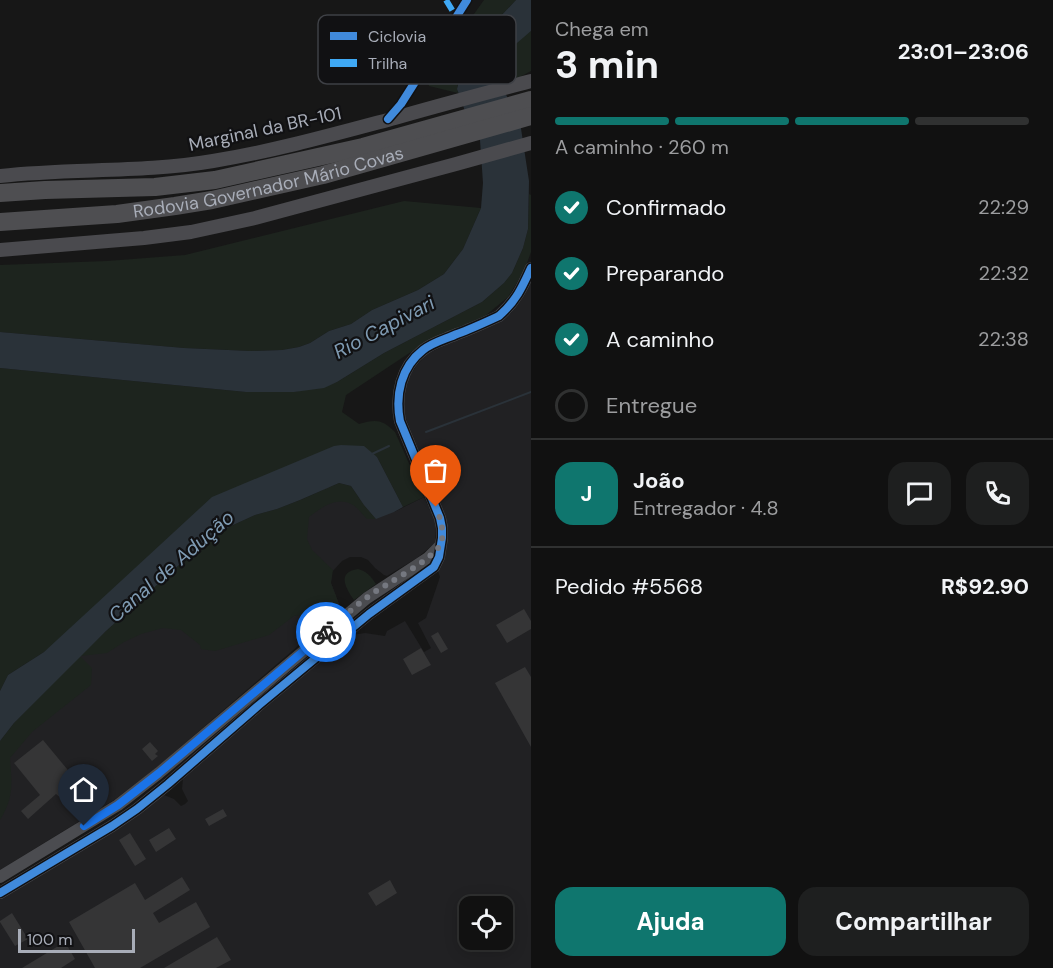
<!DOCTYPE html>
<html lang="pt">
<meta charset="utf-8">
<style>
:root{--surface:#111;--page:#1e1f1f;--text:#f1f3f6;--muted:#9c9d9f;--line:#303131;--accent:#0f766e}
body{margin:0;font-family:"DM Sans",sans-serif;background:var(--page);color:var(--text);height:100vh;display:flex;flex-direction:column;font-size:22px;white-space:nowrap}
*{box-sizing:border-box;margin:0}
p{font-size:20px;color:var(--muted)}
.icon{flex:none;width:33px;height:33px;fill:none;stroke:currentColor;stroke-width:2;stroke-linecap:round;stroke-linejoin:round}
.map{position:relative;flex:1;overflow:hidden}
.panel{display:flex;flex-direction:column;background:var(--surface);width:522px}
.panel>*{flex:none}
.controls{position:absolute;left:459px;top:896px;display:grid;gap:12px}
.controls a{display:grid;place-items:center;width:54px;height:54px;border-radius:12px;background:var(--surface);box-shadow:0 3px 15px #0003,0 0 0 2px var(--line);font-size:30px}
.scale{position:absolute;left:18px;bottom:15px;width:117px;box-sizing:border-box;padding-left:6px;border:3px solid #a8adb8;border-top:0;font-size:16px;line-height:21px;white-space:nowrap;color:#a8adb8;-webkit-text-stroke:4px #111113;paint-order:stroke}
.pin{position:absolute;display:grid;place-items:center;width:51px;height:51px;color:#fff;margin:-62px -26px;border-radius:50% 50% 50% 0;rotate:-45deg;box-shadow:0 0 6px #0007}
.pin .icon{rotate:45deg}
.courier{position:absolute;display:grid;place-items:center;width:60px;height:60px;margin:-30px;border:4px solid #1a73e8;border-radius:50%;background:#fff;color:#222;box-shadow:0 2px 8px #0007}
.head em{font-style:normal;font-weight:700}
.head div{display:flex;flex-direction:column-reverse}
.head{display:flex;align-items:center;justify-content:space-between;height:102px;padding:0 24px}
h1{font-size:39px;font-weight:700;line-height:45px}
.bar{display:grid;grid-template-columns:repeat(4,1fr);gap:9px 6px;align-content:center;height:72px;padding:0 24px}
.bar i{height:8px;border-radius:4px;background:var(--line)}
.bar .current{background:var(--accent)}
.bar p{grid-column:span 4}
.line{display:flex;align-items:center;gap:15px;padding:0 24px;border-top:2px solid var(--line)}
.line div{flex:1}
.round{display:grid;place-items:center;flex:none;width:63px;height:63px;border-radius:18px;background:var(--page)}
ol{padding:0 24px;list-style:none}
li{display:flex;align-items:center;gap:18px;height:66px}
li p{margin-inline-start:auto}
li .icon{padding:6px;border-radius:50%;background:var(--accent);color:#fff;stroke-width:4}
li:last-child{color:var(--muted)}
li i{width:33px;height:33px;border:3px solid var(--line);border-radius:50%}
.action{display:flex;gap:12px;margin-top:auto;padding:12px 24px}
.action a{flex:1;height:69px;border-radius:18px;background:var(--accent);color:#fff;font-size:24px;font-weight:700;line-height:69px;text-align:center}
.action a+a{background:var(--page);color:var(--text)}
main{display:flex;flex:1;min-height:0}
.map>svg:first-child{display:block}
.built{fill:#212123;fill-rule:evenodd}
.green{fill:#1d241e}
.water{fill:#2a3239}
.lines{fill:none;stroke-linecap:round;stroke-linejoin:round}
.stream{stroke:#2a3239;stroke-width:2}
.building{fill:#353536}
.minor{stroke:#4b4c50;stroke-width:9}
.tertiary{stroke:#4b4c50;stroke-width:12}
.secondary{stroke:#4a4a4e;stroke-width:14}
.motorway{stroke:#4e4e51;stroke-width:18}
.quiet{stroke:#3fa9f5;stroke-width:6;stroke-dasharray:12 6;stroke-linecap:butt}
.cycleway-casing{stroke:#111113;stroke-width:11}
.cycleway{stroke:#408adc;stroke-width:8}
.done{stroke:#757880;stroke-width:6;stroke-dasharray:0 10.8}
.route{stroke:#1a73e8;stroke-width:8}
.labels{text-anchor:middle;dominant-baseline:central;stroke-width:4.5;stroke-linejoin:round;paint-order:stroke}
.street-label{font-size:18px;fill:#a8adb8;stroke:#111113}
.water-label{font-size:20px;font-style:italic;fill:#7f9bb3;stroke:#111113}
.key{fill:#111113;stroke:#3e4045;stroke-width:1.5}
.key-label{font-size:16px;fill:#a8adb8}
</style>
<main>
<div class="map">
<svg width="531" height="968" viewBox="0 0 531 968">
<rect width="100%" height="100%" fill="#171717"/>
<path class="built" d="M531,282V968H0V899L164,795L174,799L181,806L185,804L188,801L182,789L183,779L262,709L352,635L365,633L385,636L387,631L405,621L424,652L431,648L418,623L426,618L440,577L438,571L445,517L406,419L403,409L405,388L410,375L417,365L427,354L511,313L524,296ZM470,906H502V939H470Z
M329,486L394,512L424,497L435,520L436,529L435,543L417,558L387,576L384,575L375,568L368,560L361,557H350L342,561L332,572L331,583L339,604L334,617L320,627L155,769L114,800L0,870V741L80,656Z"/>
<path class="green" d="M484,0H516C498,19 452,64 458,93L429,86L427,78L452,53L469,21Z
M531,31V71L501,87C491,63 514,44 531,31Z
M529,194L531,195V252L524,271L508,297L485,316L423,344L346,395L342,412L359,424C376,419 382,419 395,432L424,497L403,507L377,457L341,445L44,652L8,675L0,691V368L246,392H294L337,382L384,353L482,302L504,283L512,273L523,248L528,229Z
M404,201L481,208L463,249L444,274L418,290L372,310L351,324L329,331L310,343L299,347L282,350L250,351L184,348L0,332V265L107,261L185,255Z
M339,483L351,486L364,505L376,519H367C363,515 358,508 353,505C337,495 321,508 309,517L307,539L312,550L333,570L331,583L339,604L334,617L320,627L307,615L294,616L269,635L215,651L201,649L200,645L181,630L163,628L141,634L124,642L107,653L80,656L92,668L91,685L32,732L10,758C12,784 14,797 0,820V741L14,723L80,656L128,610L200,546L231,526L255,515L277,509L300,500Z
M358,569C366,571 371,576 376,584L354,600C346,589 336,572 358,569Z"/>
<path class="water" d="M516,0H531V31L510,49L501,63L498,79L520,122L529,181L528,229L523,248L512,273L504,283L482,302L384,353L337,382L324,388L294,392H246L0,368V332L184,348L250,351L282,350L299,347L310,343L329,331L351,324L372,310L418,290L444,274L463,249L481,208L483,183L480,140L476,127L465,111L457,89L461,73L468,58L481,37Z
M341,445L364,446L377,457L403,507L394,512L376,519L364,505L351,486L339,483L300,500L277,509L255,515L231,526L200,546L106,631L14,723L0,741V691L8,675L44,652L212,497L334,446Z"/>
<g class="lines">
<path class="stream" d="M426,432L531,392
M372,454L389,446"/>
</g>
<path class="building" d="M524,609L531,621V629L507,643L496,625Z
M438,632L448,649L441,653L431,636Z
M421,648L431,665L412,675L403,659Z
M525,667L531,677V747L495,683Z
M43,740L96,804L81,815L68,800L62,799L56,794L28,819L21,811L40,795L14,763Z
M150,742L158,751L155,754L158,756L152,761L142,749Z
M223,809L227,816L209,826L205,819Z
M169,828L176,839L156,852L149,840Z
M130,833L146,859L135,866L119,840Z
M182,877L190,890L153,913L159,923L196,902L210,927L140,968H95L69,922L135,883L145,900Z
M390,880L397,893L376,906L368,893Z
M12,913L28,939L15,946L0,922V921Z
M217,937L231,960L216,968H164Z
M65,942L75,959L61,968H22Z"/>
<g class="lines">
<path class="minor" d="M388,119L401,104L467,0"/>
<path class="tertiary" d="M0,877L118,805L159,773L367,598L428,558L440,546
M0,893L112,826L137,809L168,784L259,705L369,614L434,567L439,557L442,538V528L440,518L400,421C395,395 401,367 423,350C433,342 446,339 457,334C471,329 486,322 499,316C516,301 522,288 531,268"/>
<path class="secondary" d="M0,176C71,168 143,173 213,161C274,151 335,134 395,118C440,105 486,93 531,81
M0,250L144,238L191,232L255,218L456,164L531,143"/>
<g class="motorway">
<path d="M0,193L45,190L155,187L215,180L363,147L531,100"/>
<path id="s1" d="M0,222L117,214L175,206L212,200L323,175L531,116"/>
</g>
<path class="quiet" d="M446,0L457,18"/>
<g class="cycleway-casing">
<path id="cycleway" d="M388,119L401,104L467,0
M0,893L112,826L137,809L168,784L259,705L369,614L434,567L439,557L442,538V528L440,518L400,421C395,395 401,367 423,350C433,342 446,339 457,334C471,329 486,322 499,316C516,301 522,288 531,268"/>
</g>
<use href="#cycleway" class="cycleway"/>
</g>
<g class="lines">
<path class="done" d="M326,632C340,620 354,607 369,596C385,584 435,559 441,543C445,532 440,518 436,507"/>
<path class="route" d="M84,826L118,805L159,773L326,632"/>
</g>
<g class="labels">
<g class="street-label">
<text transform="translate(265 129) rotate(-12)">Marginal da BR-101</text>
<text stroke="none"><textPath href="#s1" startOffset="272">Rodovia Governador Mário Covas</textPath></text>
</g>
<g class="water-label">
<text transform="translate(384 327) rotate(-28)">Rio Capivari</text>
<text transform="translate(171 566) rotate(-41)">Canal de Adução</text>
</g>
</g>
<rect x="318" y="15" width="198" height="69" rx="9" class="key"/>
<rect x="330" y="32" width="27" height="8" fill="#408adc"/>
<rect x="330" y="59" width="27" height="8" fill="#3fa9f5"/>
<g class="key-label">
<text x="368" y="42">Ciclovia</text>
<text x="368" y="69">Trilha</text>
</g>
</svg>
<div class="controls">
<a><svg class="icon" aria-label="locate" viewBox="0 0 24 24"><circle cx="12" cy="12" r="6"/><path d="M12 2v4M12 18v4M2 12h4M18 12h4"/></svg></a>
</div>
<div class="scale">100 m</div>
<div class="pin" style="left:436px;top:507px;background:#ea580c"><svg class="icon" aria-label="bag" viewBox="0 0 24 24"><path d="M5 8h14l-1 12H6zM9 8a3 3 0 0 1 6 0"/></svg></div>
<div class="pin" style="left:84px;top:826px;background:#1f2937"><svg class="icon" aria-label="home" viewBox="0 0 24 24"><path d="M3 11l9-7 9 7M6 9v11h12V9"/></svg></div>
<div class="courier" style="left:326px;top:632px"><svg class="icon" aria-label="bike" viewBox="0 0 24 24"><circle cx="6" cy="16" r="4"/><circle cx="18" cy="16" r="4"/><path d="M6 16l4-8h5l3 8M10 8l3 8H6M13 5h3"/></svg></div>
</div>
<section class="panel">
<div class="head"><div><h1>3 min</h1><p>Chega em</p></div><em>23:01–23:06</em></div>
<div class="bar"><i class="current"></i><i class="current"></i><i class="current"></i><i></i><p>A caminho · 260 m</p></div>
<ol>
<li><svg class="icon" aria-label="check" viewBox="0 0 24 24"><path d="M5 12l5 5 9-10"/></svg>Confirmado<p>22:29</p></li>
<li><svg class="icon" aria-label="check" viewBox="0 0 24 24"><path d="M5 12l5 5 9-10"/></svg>Preparando<p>22:32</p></li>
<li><svg class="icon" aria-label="check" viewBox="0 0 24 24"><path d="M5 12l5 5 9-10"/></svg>A caminho<p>22:38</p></li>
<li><i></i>Entregue</li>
</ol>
<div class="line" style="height:108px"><b class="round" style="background:var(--accent);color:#fff">J</b><div><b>João</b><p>Entregador · 4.8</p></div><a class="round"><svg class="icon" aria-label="chat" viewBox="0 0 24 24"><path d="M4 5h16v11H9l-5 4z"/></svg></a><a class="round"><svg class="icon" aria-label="phone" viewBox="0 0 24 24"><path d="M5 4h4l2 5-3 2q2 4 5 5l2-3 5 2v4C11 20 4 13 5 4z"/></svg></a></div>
<div class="line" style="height:78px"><div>Pedido #5568</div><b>R$92.90</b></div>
<div class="action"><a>Ajuda</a><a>Compartilhar</a></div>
</section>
</main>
